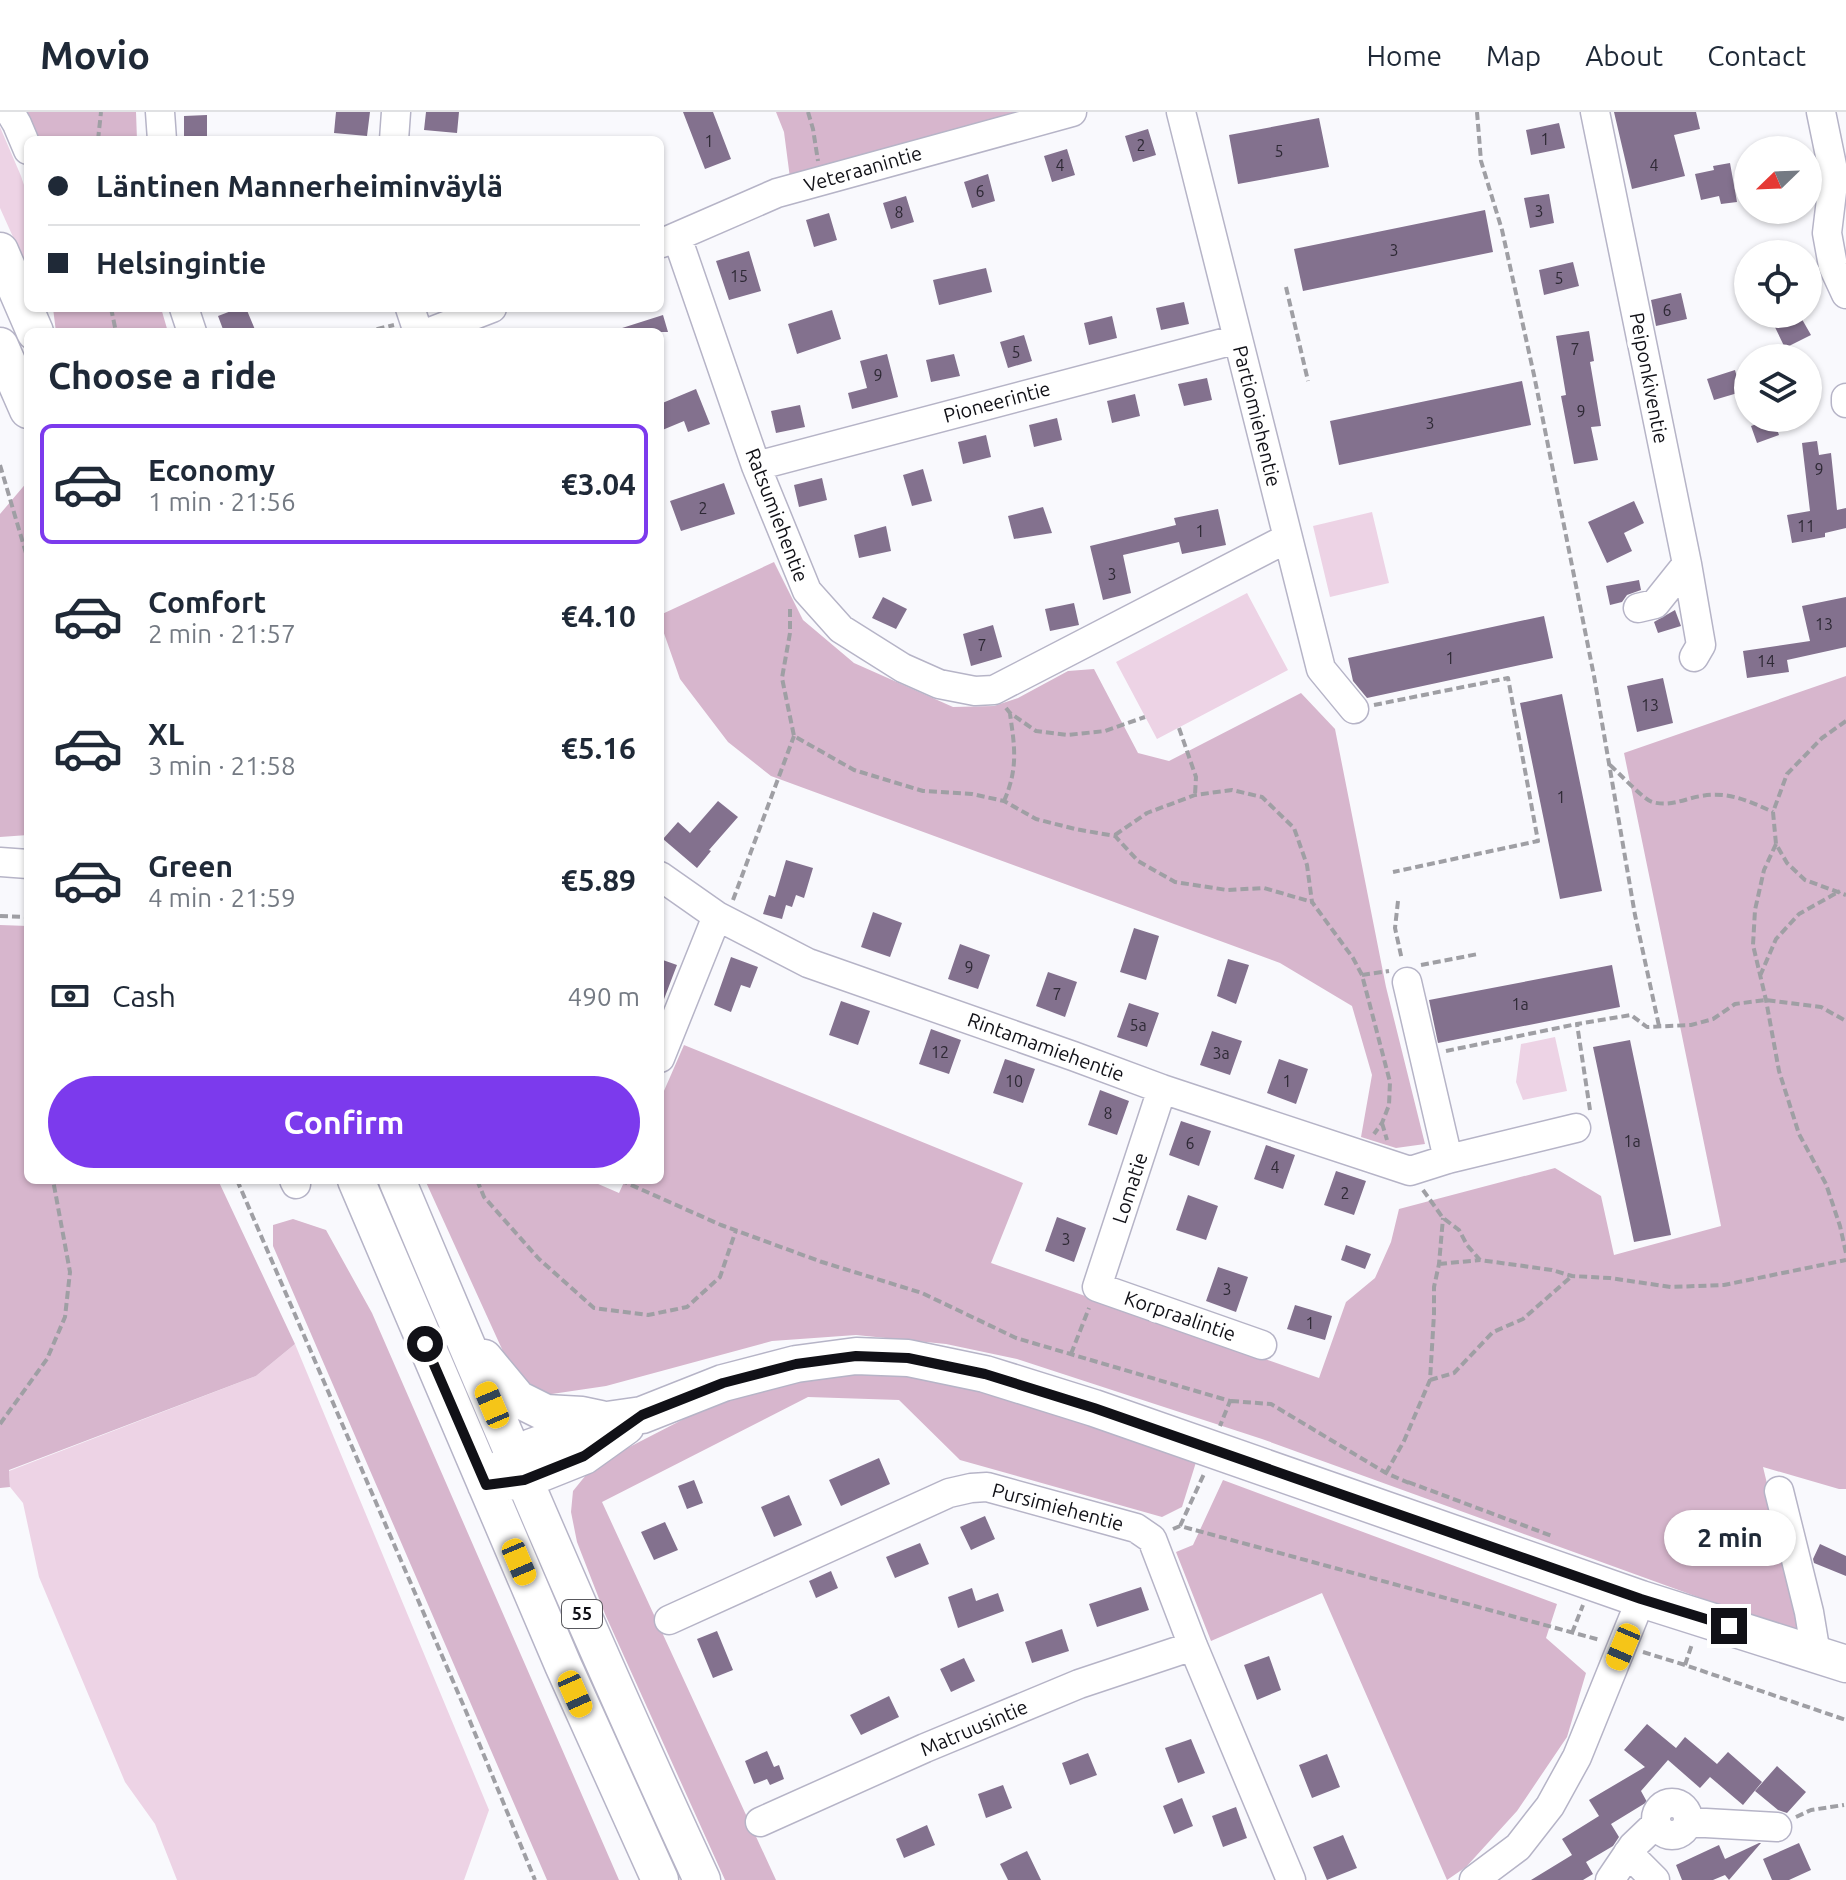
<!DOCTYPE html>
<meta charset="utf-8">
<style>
:root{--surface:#fff;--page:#f6f6f7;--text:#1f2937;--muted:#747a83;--line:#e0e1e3;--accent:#7c3aed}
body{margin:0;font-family:Ubuntu,sans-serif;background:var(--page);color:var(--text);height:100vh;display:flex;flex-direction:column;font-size:30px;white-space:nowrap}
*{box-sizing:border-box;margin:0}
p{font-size:26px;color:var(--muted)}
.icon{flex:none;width:44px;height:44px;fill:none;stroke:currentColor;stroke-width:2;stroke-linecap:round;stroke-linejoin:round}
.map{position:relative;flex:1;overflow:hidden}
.drawer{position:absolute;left:24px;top:216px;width:640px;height:856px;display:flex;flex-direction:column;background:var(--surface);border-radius:12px;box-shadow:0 2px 6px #0004}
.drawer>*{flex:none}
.hud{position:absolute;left:24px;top:24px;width:640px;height:176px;border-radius:12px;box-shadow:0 2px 6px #0004;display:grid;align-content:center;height:176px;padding:0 24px;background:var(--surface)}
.needle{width:52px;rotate:247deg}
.buttons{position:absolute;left:1734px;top:24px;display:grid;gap:16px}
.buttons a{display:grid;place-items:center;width:88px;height:88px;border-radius:50%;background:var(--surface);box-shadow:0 2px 6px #0004;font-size:40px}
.end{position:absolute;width:36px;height:36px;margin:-18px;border:10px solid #111117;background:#fff;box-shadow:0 0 0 4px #fff}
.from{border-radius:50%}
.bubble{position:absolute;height:56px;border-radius:28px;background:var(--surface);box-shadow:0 2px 6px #0004;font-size:26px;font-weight:700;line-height:56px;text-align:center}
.car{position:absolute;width:24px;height:48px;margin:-24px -12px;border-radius:10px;box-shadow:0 0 6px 2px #0007;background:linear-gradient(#f5c518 24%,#345 0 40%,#f5c518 0 76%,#345 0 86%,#f5c518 0)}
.hud b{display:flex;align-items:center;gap:28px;height:76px;font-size:30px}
.hud b+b{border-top:2px solid var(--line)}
.hud i{width:20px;height:20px;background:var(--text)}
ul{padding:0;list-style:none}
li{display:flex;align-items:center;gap:24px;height:120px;margin:0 16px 12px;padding:0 8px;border:4px solid transparent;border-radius:12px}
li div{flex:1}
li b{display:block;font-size:30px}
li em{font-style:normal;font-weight:700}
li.current{border-color:var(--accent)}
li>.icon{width:72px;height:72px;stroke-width:1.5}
h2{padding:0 24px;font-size:36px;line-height:96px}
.pay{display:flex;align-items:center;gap:20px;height:88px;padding:0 24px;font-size:30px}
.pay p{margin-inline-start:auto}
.cta{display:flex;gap:16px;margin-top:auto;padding:16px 24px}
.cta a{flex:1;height:92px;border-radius:48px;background:var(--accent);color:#fff;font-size:32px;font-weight:700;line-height:92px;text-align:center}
header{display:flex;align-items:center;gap:48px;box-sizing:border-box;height:112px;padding:0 40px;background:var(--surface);border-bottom:2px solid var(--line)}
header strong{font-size:38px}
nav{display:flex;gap:44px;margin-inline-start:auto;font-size:28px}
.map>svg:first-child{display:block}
</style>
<header>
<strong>Movio</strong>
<nav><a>Home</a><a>Map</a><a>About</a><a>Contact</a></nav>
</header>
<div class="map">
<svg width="1846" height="1768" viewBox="0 0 1846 1768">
<rect width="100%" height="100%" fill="#f9f9fd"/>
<path fill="#edd3e5" d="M0 15 21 64 28 85 27 156 0 96Z
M1372 400 1389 471 1330 485 1313 414Z
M1247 481 1288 558 1157 627 1116 550Z
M1555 925 1567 979 1523 988 1516 970 1521 932Z
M295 1232 489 1698 464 1768H177L155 1712 125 1670 39 1465 23 1391 10 1375 9 1359 256 1264Z"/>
<path fill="#d7b6cd" d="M23 0H136L137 28H34Z
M776 0H1037L790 66 784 20Z
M53 196H161L168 220H56Z
M28 369V723L0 725V402Z
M774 450 803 508 854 551 953 595 994 594 1018 586 1068 559 1094 557 1138 641 1169 649 1301 581 1335 617 1386 875 1425 1032 1396 1036 1361 1025 1372 963 1352 894 1280 851 771 664 728 630 680 567 660 510V503Z
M1846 564V1377H1839L1763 1355 1798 1499 1800 1522 1262 1327 1017 1247 946 1232 856 1223 772 1229 606 1274 545 1283 511 1257 425 1068H589L619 1081 625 1068H660V988L684 933 1023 1071 991 1151 1319 1266 1346 1190 1375 1166 1391 1130 1399 1097 1555 1056 1601 1084 1614 1143 1721 1114 1624 641Z
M0 813 28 814V1068H218L295 1232 256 1264 9 1358 10 1375 0 1376Z
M293 1107 326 1118 372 1201 619 1768H547L273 1134V1113Z
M884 1258 961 1272 1197 1347 1182 1395 1162 1405 960 1348 899 1288 808 1285 602 1390 776 1768H725L605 1502 577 1430 571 1400 573 1379 586 1363 610 1345 711 1293 799 1267Z
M1223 1368 1557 1492 1546 1526 1586 1561 1567 1625 1517 1699 1466 1755 1447 1768 1322 1481 1211 1529 1176 1440 1193 1433Z"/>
<path fill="#83718e" d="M336 0H370L367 24 334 21Z
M426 0H459L457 21 424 18Z
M683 0H713L731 47 705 57Z
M1614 0H1696L1700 17 1674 23 1685 64 1632 77Z
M207 3V28H184V4Z
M1319 6 1329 55 1238 72 1229 23Z
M1559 11 1565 36 1531 43 1526 18Z
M1148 17 1156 43 1133 50 1125 24Z
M1067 37 1075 63 1052 70 1044 44Z
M1730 51 1737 90 1721 92 1719 84 1701 88 1695 62 1714 58 1713 54Z
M988 62 995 89 972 96 964 70Z
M1549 82 1554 111 1530 116 1524 86Z
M906 84 914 110 891 117 883 91Z
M1485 98 1493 140 1303 179 1294 137Z
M829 101 837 128 814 135 806 108Z
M749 139 761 179 729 188 716 149Z
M1573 150 1579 174 1544 183 1539 158Z
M986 156 992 180 939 193 933 168Z
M1681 181 1687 207 1656 214 1651 188Z
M1184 190 1189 212 1161 218 1156 196Z
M239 196H246L256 220H224L218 204Z
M832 198 841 227 797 242 788 212Z
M1789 202H1799L1811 223 1785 236 1772 209Z
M663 203 668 220H620L619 217Z
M1112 204 1117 226 1089 233 1084 211Z
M1589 219 1594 249 1590 250 1601 314 1591 315 1598 348 1574 352 1561 284 1566 283 1556 224Z
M1024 223 1032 249 1008 256 1000 230Z
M887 242 898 285 852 297 848 281 867 276 860 249Z
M954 242 960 264 931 270 926 248Z
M1735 258 1741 280 1714 288 1707 267Z
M1207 266 1212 288 1184 294 1178 272Z
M1522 269 1531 313 1339 353 1330 309Z
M696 277 710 312 688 320 684 309 660 319V292Z
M1135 282 1140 304 1112 311 1107 289Z
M800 293 805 315 776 321 771 299Z
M1057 306 1062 328 1034 335 1029 313Z
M1773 306 1779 323 1757 331 1751 314Z
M986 323 991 345 963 352 958 330Z
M1817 329 1819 343 1831 341 1837 398 1846 396V416L1825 421V425L1792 431 1787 403 1810 399 1802 331Z
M923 357 932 389 912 394 903 363Z
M822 366 827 388 799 395 794 373Z
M724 371 735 402 681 419 670 389Z
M1634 389 1644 411 1624 421 1632 439 1607 451 1588 410Z
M1043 395 1052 421 1014 427 1008 404Z
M1218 397 1226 433 1182 442 1179 430 1123 443 1131 481 1103 488 1090 434 1176 413 1174 406Z
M886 414 891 439 859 446 854 423Z
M1639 468 1641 478 1627 483 1622 490 1610 493 1606 474Z
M883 485 907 497 896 517 872 506Z
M1846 485V535L1787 548 1789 560 1747 566 1743 539 1810 529 1802 494Z
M1074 491 1079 513 1050 519 1045 497Z
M1675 498 1681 514 1658 521 1654 510Z
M1544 504 1553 546 1367 586 1353 569 1348 546Z
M993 513 1002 545 971 554 963 522Z
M1663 566 1673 611 1637 620 1627 574Z
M1562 582 1602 779 1560 787 1520 591Z
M718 689 738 705 709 738 711 739 697 756 663 727 678 710 690 721Z
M786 748 813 756 804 786 796 783 792 795 786 793 782 807 763 802 769 783 775 785Z
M873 800 902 811 890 845 861 835Z
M1134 816 1159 824 1146 868 1120 860Z
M960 832 990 843 978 877 948 867Z
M731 845 758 855 750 876 741 873 731 900 714 893Z
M660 847 677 853 661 895H660Z
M1228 847 1249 853 1236 892 1217 884Z
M1612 853 1620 895 1438 931 1429 888Z
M1048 860 1077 870 1065 905 1036 894Z
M841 889 870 899 858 933 829 923Z
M1129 891 1159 901 1147 935 1117 925Z
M931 917 961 928 949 962 919 952Z
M1212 919 1242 929 1230 963 1200 953Z
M1630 928 1671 1123 1634 1130 1593 935Z
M1005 947 1035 957 1023 991 993 981Z
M1279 947 1308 957 1296 992 1267 981Z
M1100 978 1129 989 1117 1023 1088 1013Z
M1181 1009 1211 1019 1199 1054 1169 1043Z
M1266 1033 1295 1043 1283 1077 1254 1067Z
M1336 1059 1366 1069 1354 1103 1324 1093Z
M1188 1083 1218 1094 1206 1128 1176 1118Z
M1057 1105 1086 1116 1074 1150 1045 1139Z
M1346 1133 1371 1142 1365 1157 1341 1148Z
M1218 1155 1248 1165 1236 1200 1206 1189Z
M1295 1193 1332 1204 1325 1228 1287 1217Z
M879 1346 890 1372 841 1394 829 1368Z
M694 1368 703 1391 687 1397 678 1374Z
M789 1383 802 1413 774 1425 761 1395Z
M985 1404 995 1427 971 1438 960 1415Z
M665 1410 678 1438 654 1448 641 1420Z
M920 1431 929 1452 895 1466 886 1445Z
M1820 1432 1846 1444V1464L1814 1451 1813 1447Z
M831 1459 838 1476 816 1486 809 1469Z
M1141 1475 1149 1498 1097 1515 1089 1492Z
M972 1476 976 1489 998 1481 1004 1499 958 1516 948 1485Z
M1062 1517 1069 1539 1032 1551 1025 1530Z
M717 1519 733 1558 713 1566 697 1527Z
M1269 1544 1281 1578 1257 1588 1244 1553Z
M964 1546 975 1569 951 1580 940 1557Z
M889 1584 899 1605 861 1623 850 1603Z
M1647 1612 1676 1636 1685 1625 1717 1652 1728 1640 1762 1670 1743 1693 1710 1665 1700 1676 1668 1648 1641 1679 1647 1690 1611 1712 1619 1725 1613 1734 1586 1750 1593 1762 1583 1768H1531L1572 1743 1562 1727 1599 1704 1589 1688 1645 1655 1624 1638Z
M1191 1627 1205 1661 1178 1671 1165 1636Z
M767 1639 774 1655 779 1653 784 1667 770 1673 767 1667 754 1672 745 1649Z
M1088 1641 1097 1663 1070 1673 1062 1651Z
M1327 1642 1340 1675 1312 1686 1299 1653Z
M1777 1654 1806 1680 1787 1701 1778 1698 1755 1679Z
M1003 1673 1012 1696 986 1706 978 1682Z
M1182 1686 1193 1714 1174 1722 1163 1694Z
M1236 1695 1247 1726 1223 1735 1212 1704Z
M927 1713 935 1733 904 1746 896 1727Z
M1343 1723 1357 1756 1327 1768 1313 1735Z
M1759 1731H1761L1729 1768 1725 1763 1713 1768H1682L1676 1753 1719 1733 1725 1747Z
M1799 1731 1811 1758 1789 1768H1772L1763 1747Z
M1027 1739 1041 1768H1008L1000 1752Z"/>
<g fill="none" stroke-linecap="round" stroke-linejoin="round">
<g stroke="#b6b4c7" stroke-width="31">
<path id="minor" d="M10 0 17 12 28 38
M160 0 162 28
M1181 0 1321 557 1354 597
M1595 0 1687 452 1701 533 1694 545
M1821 0 1834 63 1827 121 1833 154 1846 182
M394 28 396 0
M677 125 756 354 807 479 841 517 903 556 939 572 975 579 994 578 1288 426
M662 131 777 81 1072 0
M184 196 192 220
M410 196 418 220
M430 220 492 196
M1846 286V291
M756 354 1238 227
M1638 496 1655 492 1687 452
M0 750 28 752
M660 764 717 804 808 851 1073 944 1162 977 1410 1059 1448 1047 1576 1016
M1407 870 1448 1047
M660 946 717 804
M1162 977 1097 1175 1262 1233
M294 1068 296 1072
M1779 1379 1809 1500 1816 1542
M669 1508 949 1381 971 1376 987 1375 1136 1416 1152 1427 1193 1534 1291 1768
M1656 1707a16 16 0 1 1 32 0a16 16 0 1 1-32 0Z
M760 1710 925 1636 1079 1572 1193 1534
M1688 1710 1777 1715
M1628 1741 1655 1768
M1474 1768 1518 1735 1550 1694 1577 1645 1641 1487
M1610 1768 1633 1734 1656 1712"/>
</g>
<g stroke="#b6b4c7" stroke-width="39">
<path id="major" d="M0 139 35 220
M0 234 28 298
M356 1068 563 1553 660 1768
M397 1068C496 1303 595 1537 702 1768
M484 1246 518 1287 546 1301 582 1303 601 1307
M499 1371 524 1368 584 1344 626 1314
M486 1373 514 1345 532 1335 607 1308 642 1303 723 1271 796 1252 856 1244 908 1246 985 1262 1094 1296 1641 1487 1846 1552"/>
</g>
<path stroke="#9f9fa4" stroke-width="4" stroke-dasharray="8 4" stroke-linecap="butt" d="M808 0 813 17 818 49
M1477 0 1481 49 1502 118 1534 263 1594 564 1635 803 1659 914
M98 28 101 0
M1286 175 1308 269
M111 196 116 220
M365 220 394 213
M0 353 28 448
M790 497V521L782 566 794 624 854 658 923 679 972 682 1004 689 1036 707 1075 717 1115 724 1138 749 1175 770 1227 778 1264 776 1312 790
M1374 593 1508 566 1538 729 1393 760
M1006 596 1010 601 1036 619 1067 623 1105 619 1145 605
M1846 609 1822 626 1787 662 1773 700 1776 732 1787 751 1805 768 1846 783
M1179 616 1196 665 1195 683
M1610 653C1619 661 1643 687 1652 690 1670 695 1684 687 1701 684 1728 679 1749 689 1773 700
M1004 689C1018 657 1015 636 1010 602
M1115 723 1147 701 1195 683 1232 678 1262 685 1294 716 1307 753 1312 790 1353 846 1362 863 1390 970 1389 993 1382 1011 1374 1022
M1776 732 1764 758 1755 798 1753 833 1766 888 1779 959 1799 1022 1826 1072 1840 1114 1846 1141
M733 788 794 624
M1398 789 1395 816 1402 848
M0 804 28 805
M1421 853 1478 842
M1362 863 1389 859
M1760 864 1776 827 1799 802 1840 779
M1446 939 1577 912
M1590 998 1577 912 1631 903 1647 915 1691 913 1713 907 1735 892 1766 888 1821 895 1846 909
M1382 1011 1387 1028
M237 1068 465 1597 535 1768
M477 1068 484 1085 539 1147 594 1196 648 1203 687 1195 720 1165 736 1118
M620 1068 721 1113 822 1150 922 1181 1016 1226 1230 1289 1220 1314
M1423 1078 1443 1106 1459 1118 1467 1133 1480 1148 1552 1158 1572 1164 1610 1166 1671 1175 1724 1173 1846 1148
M1439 1152 1480 1148
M1071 1242 1089 1196
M1430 1268 1454 1261 1493 1220 1523 1207 1572 1164
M1231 1289 1271 1292 1386 1361 1409 1371
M0 1312 47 1247 65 1205 70 1160 53 1068
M1386 1361 1404 1329 1430 1268 1434 1202V1175L1439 1152 1443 1106
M1408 1370 1552 1424
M1180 1414 1204 1362
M1173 1417 1180 1414 1600 1528
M1572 1521 1583 1493
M1643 1540 1685 1553 1846 1608
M1685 1553 1692 1532
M1796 1705 1811 1698 1844 1693"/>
<use href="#minor" stroke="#fff" stroke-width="28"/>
<use href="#major" stroke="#fff" stroke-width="36"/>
</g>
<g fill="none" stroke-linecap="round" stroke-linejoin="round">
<path stroke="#111117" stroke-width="10" d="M425 1232 486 1373 524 1368 584 1344 642 1303 723 1271 796 1252 856 1244 908 1246 985 1262 1094 1296 1641 1487 1729 1514"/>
</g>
<g text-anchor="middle" stroke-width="8" stroke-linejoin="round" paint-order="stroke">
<g font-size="16" fill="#2e2935">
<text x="1545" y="33">1</text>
<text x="709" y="35">1</text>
<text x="1141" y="39">2</text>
<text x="1279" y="45">5</text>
<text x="1060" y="59">4</text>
<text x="1654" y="59">4</text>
<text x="980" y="85">6</text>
<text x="1539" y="105">3</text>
<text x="899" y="106">8</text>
<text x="1394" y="144">3</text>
<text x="739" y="170">15</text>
<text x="1559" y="172">5</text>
<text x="1667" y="204">6</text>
<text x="1575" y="243">7</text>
<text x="1016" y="246">5</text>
<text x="878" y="269">9</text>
<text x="1581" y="305">9</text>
<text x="1430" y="317">3</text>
<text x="1819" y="363">9</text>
<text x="703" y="402">2</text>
<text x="1806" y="420">11</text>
<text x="1200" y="425">1</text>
<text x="1112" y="468">3</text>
<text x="1824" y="518">13</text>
<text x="982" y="539">7</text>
<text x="1450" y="552">1</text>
<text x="1766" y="555">14</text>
<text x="1650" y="599">13</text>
<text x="1561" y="691">1</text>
<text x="969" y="861">9</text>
<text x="1057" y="888">7</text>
<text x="1520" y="898">1a</text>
<text x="1138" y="919">5a</text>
<text x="940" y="946">12</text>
<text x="1221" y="947">3a</text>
<text x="1014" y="975">10</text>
<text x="1287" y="975">1</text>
<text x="1108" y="1007">8</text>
<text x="1632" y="1035">1a</text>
<text x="1190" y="1037">6</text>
<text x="1275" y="1061">4</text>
<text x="1345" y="1087">2</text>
<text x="1066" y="1133">3</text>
<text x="1227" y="1183">3</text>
<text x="1310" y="1217">1</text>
</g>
<rect fill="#fff" stroke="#58585d" stroke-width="2" x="562" y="1488" width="40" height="28" rx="6"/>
<g font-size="18" font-weight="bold" fill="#111117">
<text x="582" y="1508">55</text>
</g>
<g font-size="20" fill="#111117" stroke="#fff">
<text transform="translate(863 57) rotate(-16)" y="7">Veteraanintie</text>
<text transform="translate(1649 266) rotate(79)" y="7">Peiponkiventie</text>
<text transform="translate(997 290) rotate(-15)" y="7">Pioneerintie</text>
<text transform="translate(1257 304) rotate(76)" y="7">Partiomiehentie</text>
<text transform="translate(777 403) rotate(69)" y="7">Ratsumiehentie</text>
<text transform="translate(1046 935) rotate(20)" y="7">Rintamamiehentie</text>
<text transform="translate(1130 1076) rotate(-72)" y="7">Lomatie</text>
<text transform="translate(1180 1204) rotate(19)" y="7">Korpraalintie</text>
<text transform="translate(1058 1395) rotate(15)" y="7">Pursimiehentie</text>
<text transform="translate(974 1616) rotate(-23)" y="7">Matruusintie</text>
</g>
</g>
</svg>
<div class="buttons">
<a><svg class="needle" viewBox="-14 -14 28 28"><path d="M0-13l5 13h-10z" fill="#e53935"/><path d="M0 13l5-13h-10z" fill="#747a83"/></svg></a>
<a><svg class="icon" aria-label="locate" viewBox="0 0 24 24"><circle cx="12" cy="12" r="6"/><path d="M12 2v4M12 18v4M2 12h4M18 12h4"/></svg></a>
<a><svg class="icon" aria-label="layers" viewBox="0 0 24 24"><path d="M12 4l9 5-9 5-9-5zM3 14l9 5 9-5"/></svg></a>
</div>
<i class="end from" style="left:425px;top:1232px"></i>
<i class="end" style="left:1729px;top:1514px"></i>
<div class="bubble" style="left:1664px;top:1398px;width:132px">2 min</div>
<i class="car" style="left:492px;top:1293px;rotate:337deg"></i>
<i class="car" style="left:519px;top:1450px;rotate:157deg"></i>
<i class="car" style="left:1623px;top:1535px;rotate:203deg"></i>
<i class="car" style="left:575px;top:1582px;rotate:156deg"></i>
<div class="hud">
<b><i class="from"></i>Läntinen Mannerheiminväylä</b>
<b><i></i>Helsingintie</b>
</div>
<section class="drawer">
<h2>Choose a ride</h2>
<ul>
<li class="current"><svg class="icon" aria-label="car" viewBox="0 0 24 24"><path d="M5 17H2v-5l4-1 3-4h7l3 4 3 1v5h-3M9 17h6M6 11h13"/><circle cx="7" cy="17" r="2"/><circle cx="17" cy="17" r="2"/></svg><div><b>Economy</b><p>1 min · 21:56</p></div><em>€3.04</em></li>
<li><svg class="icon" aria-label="car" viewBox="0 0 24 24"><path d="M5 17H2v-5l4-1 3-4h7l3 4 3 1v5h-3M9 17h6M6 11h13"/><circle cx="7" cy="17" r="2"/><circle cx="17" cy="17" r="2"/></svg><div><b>Comfort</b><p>2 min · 21:57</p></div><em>€4.10</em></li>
<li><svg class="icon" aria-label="car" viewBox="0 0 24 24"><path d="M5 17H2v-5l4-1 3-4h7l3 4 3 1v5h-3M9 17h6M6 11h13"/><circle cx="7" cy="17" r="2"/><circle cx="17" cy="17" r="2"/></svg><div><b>XL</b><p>3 min · 21:58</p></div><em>€5.16</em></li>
<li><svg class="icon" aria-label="car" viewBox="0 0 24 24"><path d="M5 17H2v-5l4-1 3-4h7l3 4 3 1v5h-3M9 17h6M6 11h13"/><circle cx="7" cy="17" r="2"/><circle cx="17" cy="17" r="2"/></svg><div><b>Green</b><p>4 min · 21:59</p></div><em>€5.89</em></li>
</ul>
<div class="pay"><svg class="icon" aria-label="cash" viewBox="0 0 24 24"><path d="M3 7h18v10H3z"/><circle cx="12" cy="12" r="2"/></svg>Cash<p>490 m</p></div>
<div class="cta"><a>Confirm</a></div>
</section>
</div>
